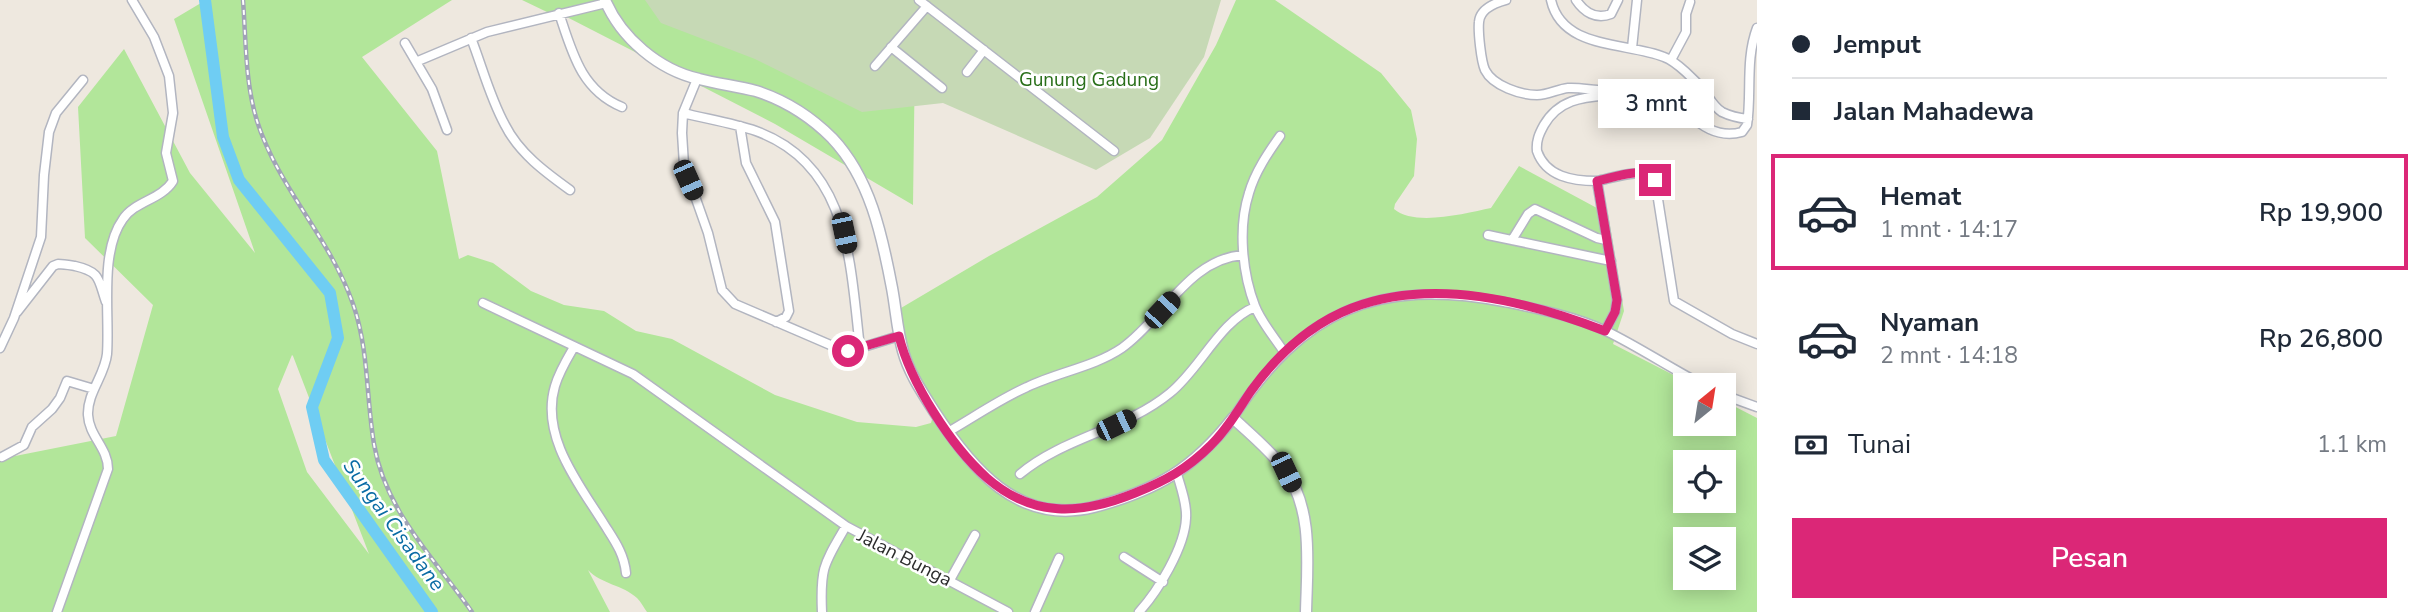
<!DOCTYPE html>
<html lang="id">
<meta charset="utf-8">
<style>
:root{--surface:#fff;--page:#f2f2f3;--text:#1f2937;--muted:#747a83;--line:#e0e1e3;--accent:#db2777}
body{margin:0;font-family:"Nunito Sans",sans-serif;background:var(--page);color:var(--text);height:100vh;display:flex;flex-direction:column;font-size:26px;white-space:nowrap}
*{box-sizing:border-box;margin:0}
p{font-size:23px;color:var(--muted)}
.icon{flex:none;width:38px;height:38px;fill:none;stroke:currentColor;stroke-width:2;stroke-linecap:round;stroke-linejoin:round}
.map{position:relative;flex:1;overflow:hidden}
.side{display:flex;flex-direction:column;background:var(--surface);width:665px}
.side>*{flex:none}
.hud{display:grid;align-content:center;height:154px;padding:0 35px;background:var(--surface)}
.needle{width:46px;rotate:30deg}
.tools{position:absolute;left:1673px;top:373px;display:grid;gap:14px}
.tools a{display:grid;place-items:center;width:63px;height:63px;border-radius:0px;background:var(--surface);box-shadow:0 4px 18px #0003;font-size:35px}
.end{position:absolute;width:32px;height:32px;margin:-16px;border:9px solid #db2777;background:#fff;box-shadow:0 0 0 4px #fff}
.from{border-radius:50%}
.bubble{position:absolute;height:49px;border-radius:0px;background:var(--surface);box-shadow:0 4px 18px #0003;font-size:23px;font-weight:600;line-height:49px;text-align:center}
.car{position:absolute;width:21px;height:42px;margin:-21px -10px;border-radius:9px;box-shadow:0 0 5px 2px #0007;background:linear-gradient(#222 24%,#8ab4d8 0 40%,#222 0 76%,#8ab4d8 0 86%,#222 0)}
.hud b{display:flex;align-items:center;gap:24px;height:66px;font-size:26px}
.hud b+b{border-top:2px solid var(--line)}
.hud i{width:18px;height:18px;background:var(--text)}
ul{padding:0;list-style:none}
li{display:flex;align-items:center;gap:21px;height:116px;margin:0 14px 10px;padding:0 21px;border:4px solid transparent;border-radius:0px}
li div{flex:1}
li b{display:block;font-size:26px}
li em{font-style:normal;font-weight:600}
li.active{border-color:var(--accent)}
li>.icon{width:63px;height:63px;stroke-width:1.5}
.pay{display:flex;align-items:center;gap:18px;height:77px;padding:0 35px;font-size:26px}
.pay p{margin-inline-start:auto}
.action{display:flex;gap:14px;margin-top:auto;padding:14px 35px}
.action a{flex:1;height:80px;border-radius:0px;background:var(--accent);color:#fff;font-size:28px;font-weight:600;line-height:80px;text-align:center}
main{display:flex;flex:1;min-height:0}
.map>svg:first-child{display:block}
</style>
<main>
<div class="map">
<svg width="1757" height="612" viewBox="0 0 1757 612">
<rect width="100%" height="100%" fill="#eee8df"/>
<path fill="#b2e69a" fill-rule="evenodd" d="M206 0H452L362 57 437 151 459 259 468 255 493 263 531 291 564 305 604 311 636 331 672 339 775 395 857 422 916 427 931 423 933 416 922 398 894 316 901 308 989 256 1097 197 1162 140 1216 45 1236 0H1275L1381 73 1411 110 1417 139 1414 176 1395 204 1394 209C1415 227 1466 213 1491 208L1519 166 1608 214 1624 311 1613 344 1693 385H1685V424H1724V401L1757 418V612H647C644 608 641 602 637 598 623 585 601 584 588 570L610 612H0V459L116 436 153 305 85 238 78 107 124 49 190 173 255 253 174 19ZM292 355 293 356 369 554 307 472 278 389ZM1685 462H1724V500H1685ZM1685 539H1724V578H1685Z
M522 0H863L915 52 913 205 775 124 559 13 547 12Z"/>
<path fill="#c6d9b5" d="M645 0H1221L1204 57 1150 138 1096 170 943 103 862 112 755 59 661 23Z"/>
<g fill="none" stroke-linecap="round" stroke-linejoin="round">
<path stroke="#6fcdf3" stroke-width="12" d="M205 0 223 137 239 180 330 293 338 338 312 407 324 460 432 612"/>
<g stroke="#b2b5c0" stroke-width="11">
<path id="minor" d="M919 0 1114 151
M1506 0C1495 3 1480 9 1479 22 1478 32 1481 61 1485 70 1493 86 1521 95 1537 95 1548 95 1558 89 1568 88 1583 87 1597 92 1611 90 1624 89 1636 84 1649 88 1683 99 1701 143 1742 132L1747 125C1752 93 1745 60 1757 28
M1551 0C1562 50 1627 42 1664 57 1676 61 1696 81 1705 92 1710 99 1714 107 1722 112 1730 116 1739 118 1748 119
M1576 0C1584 12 1596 20 1611 14L1618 0
M559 13C572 52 581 90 622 107
M471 38C482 66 490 98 505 125 519 153 545 172 570 190
M405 43 432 89 447 130
M891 47 942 88
M1632 48 1637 0
M1671 60 1686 32V14L1690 2
M418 61 487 32 606 3
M875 66 927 6
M967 72 984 50
M697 79 683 113 682 133 684 165 708 233 722 290 735 304 842 350 860 348 899 336
M683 113C707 119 733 123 756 131 850 165 850 264 860 348
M740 126 746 163 775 222 789 311 786 317 776 322
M1280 136C1268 153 1255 172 1249 193 1238 227 1242 272 1255 306 1261 322 1275 338 1284 352
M1597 181C1573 181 1546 177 1537 151 1536 141 1539 134 1544 125 1566 87 1607 101 1642 89
M1488 235 1611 261
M1512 240 1528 214 1535 209 1597 238 1606 240
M483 303 633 374 846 526
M17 312 53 266 58 264C64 264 69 265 75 266 101 272 98 279 106 302
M1605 331 1615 312 1617 300 1597 181C1613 178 1644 166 1655 180L1674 301 1732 334 1757 344
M574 347C567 359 559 372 555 386 540 436 579 484 604 524 614 540 624 553 626 573
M0 348 14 318 41 237 44 175 49 132 56 113 83 80
M1724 395 1757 407
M1233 418C1303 310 1377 278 1504 302 1538 309 1574 316 1606 331 1639 347 1670 368 1703 385
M948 432C974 417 1000 399 1027 387 1058 372 1094 367 1122 348 1163 319 1189 259 1243 255
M2 457 24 445 32 427 52 409 60 398 67 381 94 389
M1020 474C1064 437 1125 430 1170 393 1200 369 1220 321 1255 307
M1124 557 1163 582
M950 580 975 535
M57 612 108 469C108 448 89 436 88 415 87 393 105 375 107 354 110 315 99 252 123 219 135 201 161 200 173 181L166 153 173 113 169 76 154 37 132 0
M822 612C820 567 824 564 846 526L1008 612
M1035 612 1059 558
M1139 612C1158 591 1185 547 1186 518 1187 504 1181 488 1177 474"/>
</g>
<g stroke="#b2b5c0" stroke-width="13">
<path id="tertiary" d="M605 0C621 38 659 70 699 79 718 84 737 86 756 91 784 100 811 117 832 138 870 178 882 235 892 288 896 309 897 330 903 351 909 373 922 392 934 411 971 468 1018 526 1094 507 1157 490 1193 469 1233 418 1250 434 1270 450 1284 469 1314 509 1307 565 1306 612"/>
</g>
<use href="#minor" stroke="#fff" stroke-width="8"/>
<use href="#tertiary" stroke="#fff" stroke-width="10"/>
<g stroke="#a1a3b7" stroke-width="4.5">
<path id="rail" d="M243 0C246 40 245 82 257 121 278 187 330 238 353 304 369 350 366 397 374 444 385 511 435 559 472 612"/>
</g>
<use href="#rail" stroke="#fff" stroke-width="2" stroke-dasharray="5" stroke-linecap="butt"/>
</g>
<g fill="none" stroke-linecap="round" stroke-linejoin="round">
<path stroke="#db2777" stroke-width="9" d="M848 351 899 336C910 382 951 446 987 478 1033 518 1081 515 1135 493 1165 481 1187 469 1210 446 1227 430 1238 410 1251 391 1277 355 1311 324 1352 308 1433 277 1527 301 1605 331L1615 312 1617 300 1597 181C1613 178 1644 165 1655 180"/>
</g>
<g text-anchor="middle" stroke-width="5" stroke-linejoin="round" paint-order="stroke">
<g font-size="19" fill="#286e18" stroke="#fff">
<text x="1089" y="86">Gunung Gadung</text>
</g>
<g font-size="19" fill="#2c2c2c" stroke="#fff">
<text transform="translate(905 557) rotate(27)" y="7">Jalan Bunga</text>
</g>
<g font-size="21" font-style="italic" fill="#096ba4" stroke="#fff">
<text transform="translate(394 525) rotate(54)" y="7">Sungai Cisadane</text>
</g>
</g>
</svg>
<div class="tools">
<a><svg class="needle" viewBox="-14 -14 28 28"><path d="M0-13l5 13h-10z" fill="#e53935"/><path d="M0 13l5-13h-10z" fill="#747a83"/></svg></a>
<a><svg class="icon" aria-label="locate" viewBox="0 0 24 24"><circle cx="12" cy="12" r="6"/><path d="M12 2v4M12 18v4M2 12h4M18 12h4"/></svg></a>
<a><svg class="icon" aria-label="layers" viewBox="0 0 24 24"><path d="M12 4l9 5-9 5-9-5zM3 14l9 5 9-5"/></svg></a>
</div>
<i class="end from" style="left:848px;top:351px"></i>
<i class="end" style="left:1655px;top:180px"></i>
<div class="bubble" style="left:1598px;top:79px;width:116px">3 mnt</div>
<i class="car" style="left:688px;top:180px;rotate:156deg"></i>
<i class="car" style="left:844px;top:233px;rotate:168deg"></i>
<i class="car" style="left:1162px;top:310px;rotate:43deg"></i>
<i class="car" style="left:1116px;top:425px;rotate:64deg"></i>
<i class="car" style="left:1286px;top:472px;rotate:155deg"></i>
</div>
<section class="side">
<div class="hud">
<b><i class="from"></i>Jemput</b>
<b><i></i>Jalan Mahadewa</b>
</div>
<ul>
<li class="active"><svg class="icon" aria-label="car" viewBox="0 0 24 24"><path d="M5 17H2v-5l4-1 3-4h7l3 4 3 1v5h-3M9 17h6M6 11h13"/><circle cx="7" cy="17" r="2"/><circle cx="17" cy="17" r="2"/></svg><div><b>Hemat</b><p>1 mnt · 14:17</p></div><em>Rp 19,900</em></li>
<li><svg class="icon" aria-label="car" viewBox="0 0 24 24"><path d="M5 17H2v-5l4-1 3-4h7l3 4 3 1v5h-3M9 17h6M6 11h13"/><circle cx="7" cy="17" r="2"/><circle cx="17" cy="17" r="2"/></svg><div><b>Nyaman</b><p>2 mnt · 14:18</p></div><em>Rp 26,800</em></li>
</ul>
<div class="pay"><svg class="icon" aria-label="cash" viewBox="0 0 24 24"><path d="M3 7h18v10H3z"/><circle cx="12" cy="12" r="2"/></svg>Tunai<p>1.1 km</p></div>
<div class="action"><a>Pesan</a></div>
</section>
</main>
